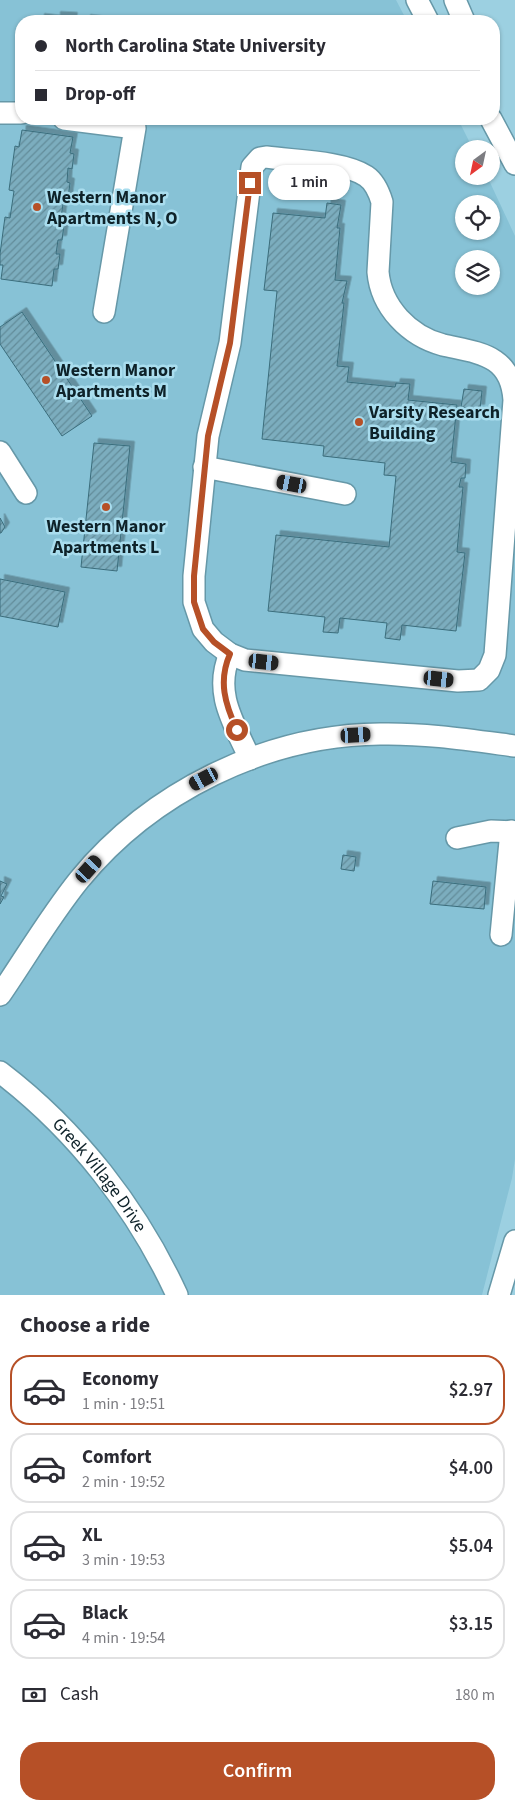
<!DOCTYPE html>
<meta charset="utf-8">
<style>
:root{--surface:#fff;--page:#f2f2f3;--text:#2b2b33;--muted:#7c7c81;--line:#e1e1e2;--accent:#b65027}
body{margin:0;font-family:"Source Sans 3",sans-serif;background:var(--page);color:var(--text);height:100vh;display:flex;flex-direction:column;font-size:19px;white-space:nowrap}
*{box-sizing:border-box;margin:0}
p{font-size:16px;color:var(--muted)}
.icon{flex:none;width:28px;height:28px;fill:none;stroke:currentColor;stroke-width:2;stroke-linecap:round;stroke-linejoin:round}
.map{position:relative;height:1295px;overflow:hidden}
.side{display:flex;flex-direction:column;background:var(--surface);flex:1}
.side>*{flex:none}
.top-card{position:absolute;left:15px;top:15px;width:485px;height:110px;border-radius:20px;box-shadow:0 1px 4px #0004;display:grid;align-content:center;height:110px;padding:0 20px;background:var(--surface)}
.needle{width:32px;rotate:213deg}
.fabs{position:absolute;left:455px;top:140px;display:grid;gap:10px}
.fabs a{display:grid;place-items:center;width:45px;height:45px;border-radius:50%;background:var(--surface);box-shadow:0 1px 4px #0004;font-size:25px}
.end{position:absolute;width:22px;height:22px;margin:-11px;border:6px solid #b65027;background:#fff;box-shadow:0 0 0 2px #fff}
.from{border-radius:50%}
.bubble{position:absolute;height:35px;border-radius:18px;background:var(--surface);box-shadow:0 1px 4px #0004;font-size:16px;font-weight:600;line-height:35px;text-align:center}
.car{position:absolute;width:15px;height:30px;margin:-15px -8px;border-radius:6px;box-shadow:0 0 4px 1px #0007;background:linear-gradient(#222 24%,#8ab4d8 0 40%,#222 0 76%,#8ab4d8 0 86%,#222 0)}
.top-card b{display:flex;align-items:center;gap:18px;height:48px;font-size:19px}
.top-card b+b{border-top:1px solid var(--line)}
.top-card i{width:12px;height:12px;background:var(--text)}
ul{padding:0;list-style:none}
li{display:flex;align-items:center;gap:15px;height:70px;margin:0 10px 8px;padding:0 10px;border:2px solid var(--line);border-radius:20px}
li div{flex:1}
li b{display:block;font-size:19px}
li em{font-style:normal;font-weight:600}
li.selected{border-color:var(--accent)}
li>.icon{width:45px;height:45px;stroke-width:1.5}
h2{padding:0 20px;font-size:22px;line-height:60px}
.pay{display:flex;align-items:center;gap:12px;height:55px;padding:0 20px;font-size:19px}
.pay p{margin-inline-start:auto}
.cta{display:flex;gap:10px;margin-top:auto;padding:10px 20px}
.cta a{flex:1;height:58px;border-radius:20px;background:var(--accent);color:#fff;font-size:20px;font-weight:600;line-height:58px;text-align:center}
.map>svg:first-child{display:block}
</style>
<div class="map">
<svg width="515" height="1295" viewBox="0 0 515 1295">
<defs>
<pattern id="building-hatch" width="6" height="6" patternUnits="userSpaceOnUse" patternTransform="scale(1.25)"><rect width="6" height="6" fill="#7badbe"/><path d="M-1 1l2-2M0 6l6-6M5 7l2-2" fill="none" stroke="#638c9a"/></pattern>
<filter id="shadow"><feDropShadow dx="4.5" dy="-4.5" stdDeviation="0" flood-color="#0004"/></filter>
</defs>
<rect width="100%" height="100%" fill="#9cd0e1"/>
<path fill="#87c2d6" fill-rule="evenodd" d="M0 0H396L407 21H21V119H458L473 149H464V176H487L515 236V1159L512 1178 482 1295H0ZM464 204H491V231H464ZM464 259H491V286H464Z"/>
<path fill="url(#building-hatch)" stroke="#3b6d7c" filter="url(#shadow)" d="M56 16 73 17 72 21H40V18L56 20Z
M86 19 102 21H86Z
M22 130 73 137 70 153 74 154 72 169 68 168 67 182 70 183 68 198 64 197 60 225H64L62 240H58L56 254H60L58 269H54L52 286 1 279 3 265H0V254L5 217 10 218 14 191 9 190 15 146 19 147Z
M327 203 341 205 337 228H340L335 280 347 281 342 303H344L337 366 349 367 347 382 395 387 396 383 410 384 408 400 457 405 451 462 466 464 465 478H461L459 487H463L457 552 465 553 456 631 402 625 400 640 385 638 387 623 340 618 338 633 323 632 325 617 268 611 276 535 389 547 396 476 384 475 385 463 323 456 324 446 262 439 277 291 264 290 273 213 325 218Z
M22 312 92 416 62 436 0 344V327Z
M464 389 482 391 480 409 461 407Z
M94 443 130 446 117 571 81 567Z
M0 518 5 527 1 533H0Z
M0 579 65 592 58 627 0 616Z
M343 855 356 857 354 871 341 869Z
M0 881 7 884 1 896 4 897 0 904Z
M433 881 486 887 484 909 430 904Z"/>
<g fill="none" stroke-linecap="round" stroke-linejoin="round">
<g stroke="#6698a8" stroke-width="24">
<g id="minor">
<path d="M417 0 428 21"/>
<path d="M455 0 464 21"/>
<path d="M0 113H21"/>
<path d="M64 119 135 128 104 312"/>
<path d="M491 119 515 164"/>
<path d="M266 157C294 161 343 161 366 176 375 182 379 192 382 202L378 272C381 307 409 336 443 345 478 353 511 354 514 400L495 655 489 670 479 680 458 681 245 660 230 654 214 642 203 629 194 602V576L208 436 230 343 252 167 260 158Z"/>
<path d="M0 452 26 493"/>
<path d="M204 467 345 494"/>
<path d="M230 654C213 693 234 723 250 759"/>
<path d="M457 838 491 831 515 832"/>
<path d="M501 935 511 831"/>
<path d="M0 995C26 957 50 916 79 880 151 792 266 735 380 734 425 733 470 740 515 746"/>
<path id="s1" d="M0 1072C76 1130 137 1208 177 1295"/>
<path d="M499 1295 515 1241"/>
</g>
</g>
<use href="#minor" stroke="#fff" stroke-width="21"/>
</g>
<g fill="none" stroke-linecap="round" stroke-linejoin="round">
<path stroke="#b65027" stroke-width="6" d="M237 730C225 704 218 681 230 654L214 642 203 629 194 602V576L208 436 230 343 250 183"/>
</g>
<g fill="#b65027" stroke="#a9ddee" stroke-width="2">
<circle cx="37" cy="207" r="5"/>
<circle cx="46" cy="380" r="5"/>
<circle cx="359" cy="422" r="5"/>
<circle cx="106" cy="507" r="5"/>
</g>
<g text-anchor="middle" stroke-width="5" stroke-linejoin="round" paint-order="stroke">
<g font-size="18" font-weight="bold" fill="#0e2229" stroke="#a9ddee" text-anchor="start">
<text x="47" y="203">Western Manor<tspan x="47" dy="21">Apartments N, O</tspan></text>
<text x="56" y="376">Western Manor<tspan x="56" dy="21">Apartments M</tspan></text>
<text x="369" y="418">Varsity Research<tspan x="369" dy="21">Building</tspan></text>
<text x="106" y="532" text-anchor="middle">Western Manor<tspan x="106" dy="21">Apartments L</tspan></text>
</g>
<g font-size="18" fill="#0e2229" stroke="#a9ddee">
<text dy="6" stroke="none"><textPath href="#s1" startOffset="144">Greek Village Drive</textPath></text>
</g>
</g>
</svg>
<div class="fabs">
<a><svg class="needle" viewBox="-14 -14 28 28"><path d="M0-13l5 13h-10z" fill="#e53935"/><path d="M0 13l5-13h-10z" fill="#7c7c81"/></svg></a>
<a><svg class="icon" aria-label="locate" viewBox="0 0 24 24"><circle cx="12" cy="12" r="6"/><path d="M12 2v4M12 18v4M2 12h4M18 12h4"/></svg></a>
<a><svg class="icon" aria-label="layers" viewBox="0 0 24 24"><path d="M12 4l9 5-9 5-9-5zM3 14l9 5 9-5"/></svg></a>
</div>
<i class="end from" style="left:237px;top:730px"></i>
<i class="end" style="left:250px;top:183px"></i>
<div class="bubble" style="left:268px;top:165px;width:82px">1 min</div>
<i class="car" style="left:292px;top:484px;rotate:281deg"></i>
<i class="car" style="left:264px;top:662px;rotate:96deg"></i>
<i class="car" style="left:439px;top:679px;rotate:96deg"></i>
<i class="car" style="left:356px;top:735px;rotate:87deg"></i>
<i class="car" style="left:204px;top:779px;rotate:242deg"></i>
<i class="car" style="left:89px;top:869px;rotate:42deg"></i>
<div class="top-card">
<b><i class="from"></i>North Carolina State University</b>
<b><i></i>Drop-off</b>
</div>
</div>
<section class="side">
<h2>Choose a ride</h2>
<ul>
<li class="selected"><svg class="icon" aria-label="car" viewBox="0 0 24 24"><path d="M5 17H2v-5l4-1 3-4h7l3 4 3 1v5h-3M9 17h6M6 11h13"/><circle cx="7" cy="17" r="2"/><circle cx="17" cy="17" r="2"/></svg><div><b>Economy</b><p>1 min · 19:51</p></div><em>$2.97</em></li>
<li><svg class="icon" aria-label="car" viewBox="0 0 24 24"><path d="M5 17H2v-5l4-1 3-4h7l3 4 3 1v5h-3M9 17h6M6 11h13"/><circle cx="7" cy="17" r="2"/><circle cx="17" cy="17" r="2"/></svg><div><b>Comfort</b><p>2 min · 19:52</p></div><em>$4.00</em></li>
<li><svg class="icon" aria-label="car" viewBox="0 0 24 24"><path d="M5 17H2v-5l4-1 3-4h7l3 4 3 1v5h-3M9 17h6M6 11h13"/><circle cx="7" cy="17" r="2"/><circle cx="17" cy="17" r="2"/></svg><div><b>XL</b><p>3 min · 19:53</p></div><em>$5.04</em></li>
<li><svg class="icon" aria-label="car" viewBox="0 0 24 24"><path d="M5 17H2v-5l4-1 3-4h7l3 4 3 1v5h-3M9 17h6M6 11h13"/><circle cx="7" cy="17" r="2"/><circle cx="17" cy="17" r="2"/></svg><div><b>Black</b><p>4 min · 19:54</p></div><em>$3.15</em></li>
</ul>
<div class="pay"><svg class="icon" aria-label="cash" viewBox="0 0 24 24"><path d="M3 7h18v10H3z"/><circle cx="12" cy="12" r="2"/></svg>Cash<p>180 m</p></div>
<div class="cta"><a>Confirm</a></div>
</section>
